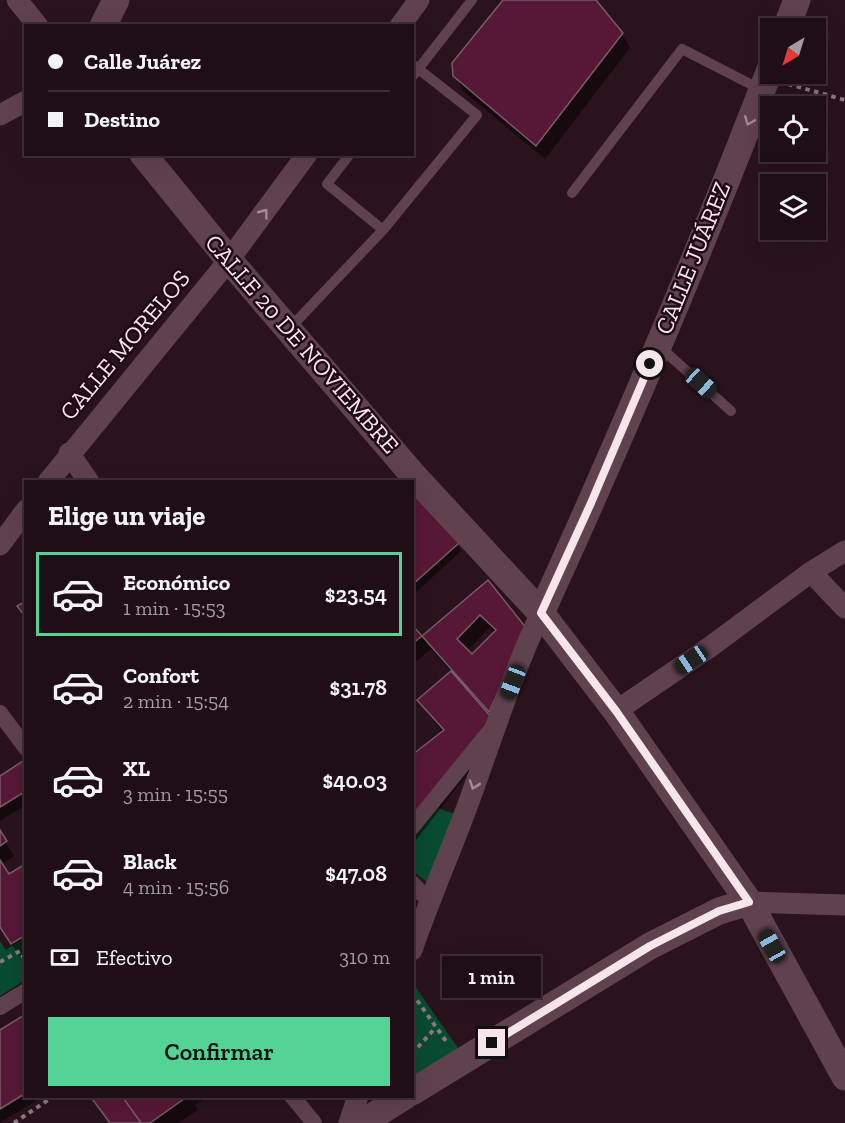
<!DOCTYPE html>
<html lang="es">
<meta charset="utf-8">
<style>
:root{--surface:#200e16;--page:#28171f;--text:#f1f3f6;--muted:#a29ca1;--line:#3d2e35;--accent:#53d396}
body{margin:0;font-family:"Zilla Slab",serif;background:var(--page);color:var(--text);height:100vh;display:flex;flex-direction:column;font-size:22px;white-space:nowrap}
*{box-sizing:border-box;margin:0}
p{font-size:20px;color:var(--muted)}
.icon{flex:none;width:33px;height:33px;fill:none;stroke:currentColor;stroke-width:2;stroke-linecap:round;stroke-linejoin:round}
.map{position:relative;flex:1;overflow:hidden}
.side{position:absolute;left:24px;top:480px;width:390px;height:618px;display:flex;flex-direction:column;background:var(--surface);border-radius:0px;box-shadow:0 6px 24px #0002,0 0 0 2px var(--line)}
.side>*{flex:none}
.top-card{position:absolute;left:24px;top:24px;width:390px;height:132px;border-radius:0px;box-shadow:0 6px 24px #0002,0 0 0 2px var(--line);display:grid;align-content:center;height:132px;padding:0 24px;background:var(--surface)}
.needle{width:39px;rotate:218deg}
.buttons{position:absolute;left:760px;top:18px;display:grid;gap:12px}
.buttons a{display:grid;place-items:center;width:66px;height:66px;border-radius:0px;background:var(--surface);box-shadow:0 6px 24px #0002,0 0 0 2px var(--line);font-size:30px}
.end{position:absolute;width:27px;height:27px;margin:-14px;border:8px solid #f6e5eb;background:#111;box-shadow:0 0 0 3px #111}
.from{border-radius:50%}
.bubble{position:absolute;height:42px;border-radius:0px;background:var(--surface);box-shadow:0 6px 24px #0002,0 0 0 2px var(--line);font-size:20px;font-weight:600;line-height:42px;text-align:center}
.car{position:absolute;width:18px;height:36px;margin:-18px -9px;border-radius:8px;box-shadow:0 0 4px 2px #0007;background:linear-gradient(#222 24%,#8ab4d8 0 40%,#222 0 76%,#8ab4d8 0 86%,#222 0)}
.top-card b{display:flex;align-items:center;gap:21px;height:57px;font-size:22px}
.top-card b+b{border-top:2px solid var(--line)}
.top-card i{width:15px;height:15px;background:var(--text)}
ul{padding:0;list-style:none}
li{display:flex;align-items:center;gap:18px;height:84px;margin:0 12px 9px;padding:0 12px;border:3px solid transparent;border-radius:0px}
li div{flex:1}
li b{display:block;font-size:22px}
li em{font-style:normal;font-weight:600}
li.selected{border-color:var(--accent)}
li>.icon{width:54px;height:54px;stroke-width:1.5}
h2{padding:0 24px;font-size:27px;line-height:72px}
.pay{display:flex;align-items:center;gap:15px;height:66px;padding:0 24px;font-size:22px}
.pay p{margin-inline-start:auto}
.cta{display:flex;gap:12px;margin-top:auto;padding:12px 24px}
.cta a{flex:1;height:69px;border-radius:0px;background:var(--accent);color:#111;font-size:24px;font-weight:600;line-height:69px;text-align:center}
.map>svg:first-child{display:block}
</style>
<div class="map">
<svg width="845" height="1123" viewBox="0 0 845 1123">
<rect width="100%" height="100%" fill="#2a131d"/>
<path fill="#094b30" d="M438 808 454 814 432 886 413 871 412 834Z
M25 937V980L0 996V941L6 950Z
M415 986 462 1054 413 1085 412 991Z"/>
<path fill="#0007" fill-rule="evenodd" d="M505 0H594L622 34 630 48 545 159 463 91 455 76Z
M412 498 457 544 461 551 412 596Z
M487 582 526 630 499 733 414 843H412V758L443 733 428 714 419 700 452 673 431 649 412 665V627L421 638ZM489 628 495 634 472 656 467 651Z
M26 768V805L0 821V777Z
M0 833 14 856 1 865 9 876 26 875V954L20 957 0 926Z
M26 1015V1096H43L0 1123V1032Z
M92 1096H209L195 1105 198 1110 178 1123H110Z"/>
<path fill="#571837" stroke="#795c67" stroke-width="1.5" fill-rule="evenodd" d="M503 0H596L623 33 536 146 453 76 452 63Z
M415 496 459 543 412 585V497Z
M488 580 527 629 489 712 422 636ZM480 615 496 630 472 654 457 639Z
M26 601V618L17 606Z
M412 625 422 636 412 644Z
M451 671 492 718 412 821V755L444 730 417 700Z
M23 761 26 765V791L0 807V776Z
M0 830 7 841 0 846Z
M0 860 9 874 22 866 26 872 24 897 26 935 11 944 0 927Z
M26 1014V1093L0 1109V1030Z
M90 1096H122L141 1123H110Z
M122 1096H188L150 1123H141Z"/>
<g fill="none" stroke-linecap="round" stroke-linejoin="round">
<path stroke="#8c7880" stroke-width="4" stroke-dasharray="4.5 4.5" stroke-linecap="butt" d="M788 84 845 100
M0 962 20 951 26 962
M412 993 448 1044
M412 1054 436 1027
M14 1123 54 1096"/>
<path stroke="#60424e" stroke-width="10" d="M412 77 472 0
M350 154 327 184 383 230
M572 193 682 49 762 90
M289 329 383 230 477 115 412 64
M660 347 731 411"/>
<path stroke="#60424e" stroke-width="16" d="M0 713 26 748
M412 827 490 731
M412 883 429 901
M0 1007 26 991
M292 1096 314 1123"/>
<path stroke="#60424e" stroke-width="21" d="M17 0 38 26
M400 26 419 0
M0 115 26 101
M69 453 89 482
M48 482 229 260 307 154
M0 545 26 510
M811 572 845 608
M616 711 710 647 811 572 845 551
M749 902 845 905
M412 950C429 901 449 855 467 807 491 742 511 676 541 613
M349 1123 358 1096"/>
<path stroke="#60424e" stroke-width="27" d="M103 26 116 0
M786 28 797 0
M143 154 229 260 414 476 541 613 616 711 749 902 845 1077
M541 613C623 434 700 251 771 67
M412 1092 650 946 719 911 749 902
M362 1123 405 1096"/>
</g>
<defs><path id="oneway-chevron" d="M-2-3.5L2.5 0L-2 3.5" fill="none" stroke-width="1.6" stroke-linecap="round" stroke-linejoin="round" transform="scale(1.5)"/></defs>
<g stroke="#a48b95">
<use href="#oneway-chevron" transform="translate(749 121) rotate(112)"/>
<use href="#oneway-chevron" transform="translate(264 213) rotate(-53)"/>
<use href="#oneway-chevron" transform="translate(474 785) rotate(109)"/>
</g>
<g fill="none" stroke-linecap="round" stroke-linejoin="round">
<path stroke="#f6e5eb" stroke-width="8" d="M492 1043 650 946 719 911 749 902 616 711 541 613 591 503 650 364"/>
</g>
<g text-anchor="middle" stroke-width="5" stroke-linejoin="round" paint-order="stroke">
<g font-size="24" fill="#f6e5eb" stroke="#200a14">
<text transform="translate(693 258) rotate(-68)" y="8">CALLE JUÁREZ</text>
<text transform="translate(302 344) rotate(49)" y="8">CALLE 20 DE NOVIEMBRE</text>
<text transform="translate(125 345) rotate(-50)" y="8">CALLE MORELOS</text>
</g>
</g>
</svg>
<div class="buttons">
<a><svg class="needle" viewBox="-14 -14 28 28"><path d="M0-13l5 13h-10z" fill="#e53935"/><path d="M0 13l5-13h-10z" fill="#a29ca1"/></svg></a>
<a><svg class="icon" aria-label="locate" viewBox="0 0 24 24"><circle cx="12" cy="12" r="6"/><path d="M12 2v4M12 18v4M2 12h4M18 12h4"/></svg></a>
<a><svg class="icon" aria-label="layers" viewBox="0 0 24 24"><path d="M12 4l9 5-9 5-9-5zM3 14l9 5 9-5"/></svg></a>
</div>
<i class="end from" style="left:650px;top:364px"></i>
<i class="end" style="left:492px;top:1043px"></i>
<div class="bubble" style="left:442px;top:956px;width:99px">1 min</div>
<i class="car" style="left:701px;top:383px;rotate:132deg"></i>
<i class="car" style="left:691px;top:660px;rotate:236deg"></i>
<i class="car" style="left:513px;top:682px;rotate:201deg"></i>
<i class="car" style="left:772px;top:946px;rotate:331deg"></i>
<div class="top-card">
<b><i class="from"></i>Calle Juárez</b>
<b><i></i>Destino</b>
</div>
<section class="side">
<h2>Elige un viaje</h2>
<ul>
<li class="selected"><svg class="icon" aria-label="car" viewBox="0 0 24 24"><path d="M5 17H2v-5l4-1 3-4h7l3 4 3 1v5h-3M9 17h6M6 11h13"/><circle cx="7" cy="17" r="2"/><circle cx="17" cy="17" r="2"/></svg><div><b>Económico</b><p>1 min · 15:53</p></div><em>$23.54</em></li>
<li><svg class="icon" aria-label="car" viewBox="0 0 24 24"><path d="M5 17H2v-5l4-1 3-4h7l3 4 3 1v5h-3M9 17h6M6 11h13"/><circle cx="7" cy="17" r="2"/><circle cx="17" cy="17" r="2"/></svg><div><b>Confort</b><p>2 min · 15:54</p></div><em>$31.78</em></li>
<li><svg class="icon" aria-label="car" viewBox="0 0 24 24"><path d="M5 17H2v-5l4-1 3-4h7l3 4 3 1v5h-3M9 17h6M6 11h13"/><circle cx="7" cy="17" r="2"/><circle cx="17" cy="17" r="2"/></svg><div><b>XL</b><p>3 min · 15:55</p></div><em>$40.03</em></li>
<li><svg class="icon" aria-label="car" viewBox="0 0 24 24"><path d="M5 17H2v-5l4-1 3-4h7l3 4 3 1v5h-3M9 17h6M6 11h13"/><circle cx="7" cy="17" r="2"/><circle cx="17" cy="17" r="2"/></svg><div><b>Black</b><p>4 min · 15:56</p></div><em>$47.08</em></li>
</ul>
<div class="pay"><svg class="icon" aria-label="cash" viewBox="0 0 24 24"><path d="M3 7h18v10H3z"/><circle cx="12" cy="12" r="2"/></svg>Efectivo<p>310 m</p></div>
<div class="cta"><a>Confirmar</a></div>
</section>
</div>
